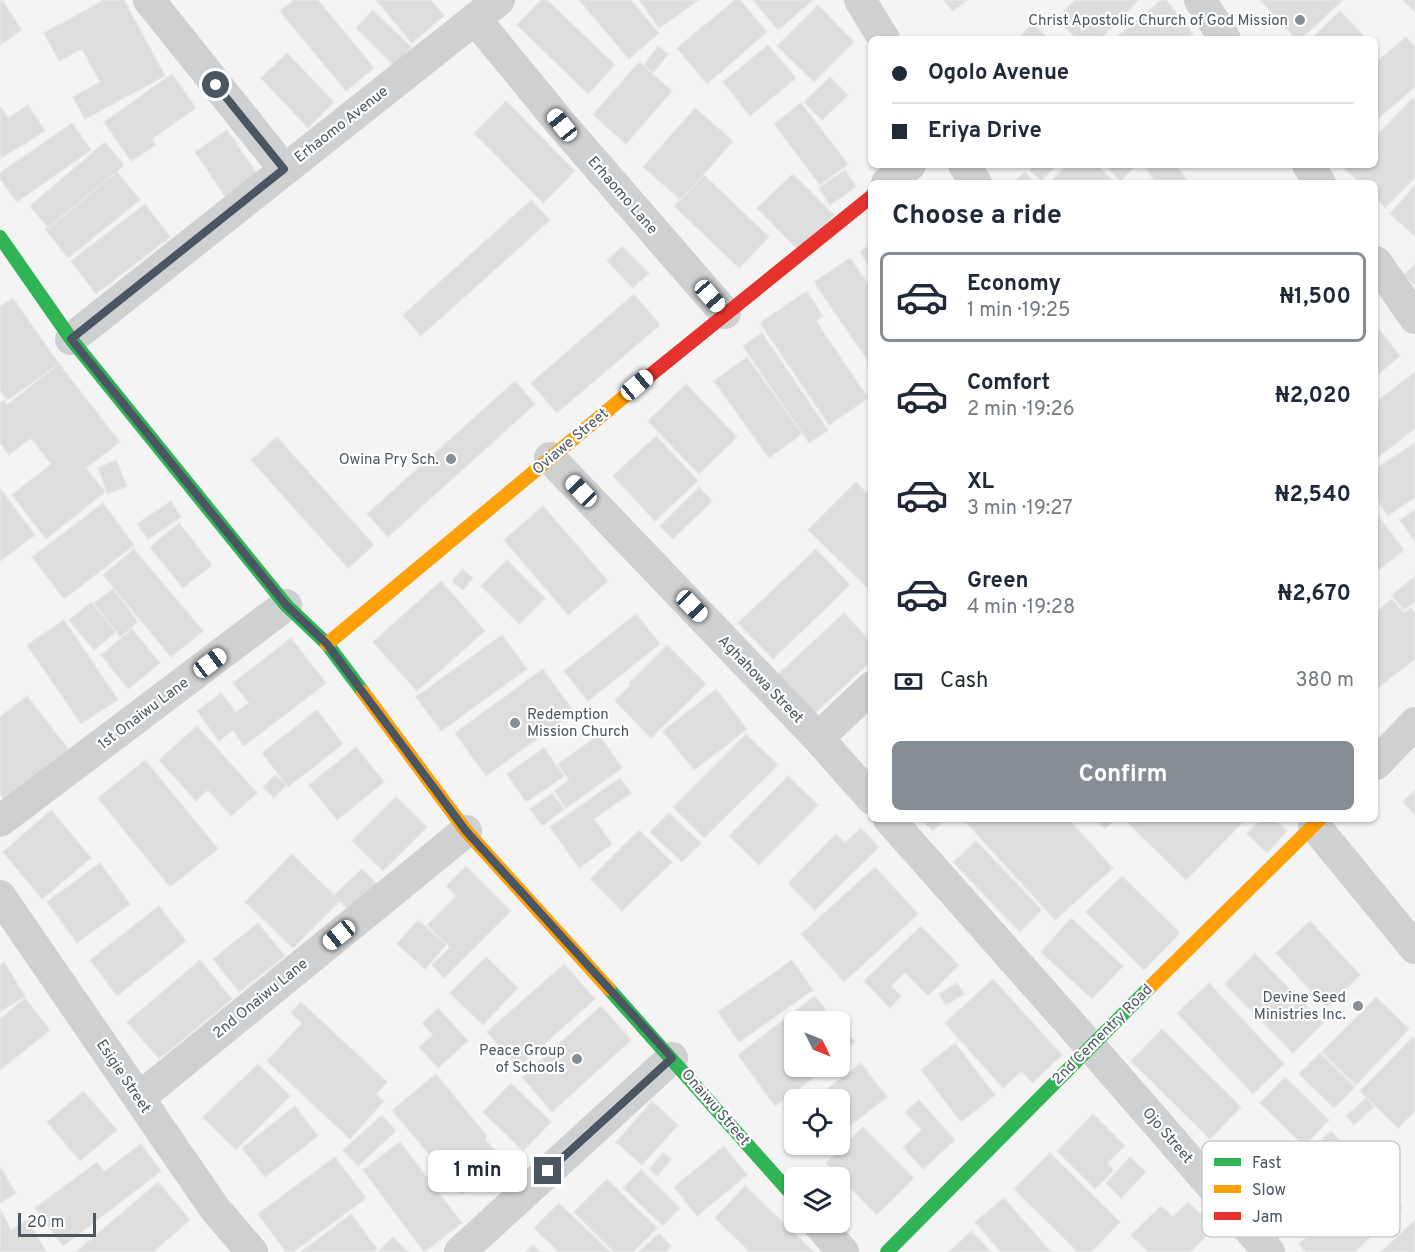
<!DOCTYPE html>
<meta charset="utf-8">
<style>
:root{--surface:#fff;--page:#f6f6f7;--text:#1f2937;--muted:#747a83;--line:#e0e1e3;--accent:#868d94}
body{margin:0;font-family:Overpass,sans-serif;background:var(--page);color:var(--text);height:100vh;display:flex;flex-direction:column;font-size:22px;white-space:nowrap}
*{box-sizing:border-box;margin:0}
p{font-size:20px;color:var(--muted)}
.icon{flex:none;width:33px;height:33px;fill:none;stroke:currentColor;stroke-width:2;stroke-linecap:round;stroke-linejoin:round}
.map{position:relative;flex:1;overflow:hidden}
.side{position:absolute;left:868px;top:180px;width:510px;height:642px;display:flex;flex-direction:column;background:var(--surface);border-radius:9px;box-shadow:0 2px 4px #0004}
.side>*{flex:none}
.hud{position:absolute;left:868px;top:36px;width:510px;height:132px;border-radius:9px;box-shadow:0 2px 4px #0004;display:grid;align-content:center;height:132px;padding:0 24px;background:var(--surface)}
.needle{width:39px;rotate:133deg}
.tools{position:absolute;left:784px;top:1011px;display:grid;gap:12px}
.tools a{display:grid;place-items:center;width:66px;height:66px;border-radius:9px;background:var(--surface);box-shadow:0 2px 4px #0004;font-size:30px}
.scale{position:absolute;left:18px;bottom:15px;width:78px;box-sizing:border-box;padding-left:6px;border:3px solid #4a5661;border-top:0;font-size:16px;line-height:21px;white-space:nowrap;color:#4a5661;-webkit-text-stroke:4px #fff;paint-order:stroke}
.end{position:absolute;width:27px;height:27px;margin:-14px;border:8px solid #4a5661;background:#fff;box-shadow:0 0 0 3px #fff}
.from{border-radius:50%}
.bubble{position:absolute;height:42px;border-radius:9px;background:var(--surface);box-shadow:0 2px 4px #0004;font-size:20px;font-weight:700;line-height:42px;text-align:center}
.car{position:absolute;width:18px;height:36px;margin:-18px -9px;border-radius:8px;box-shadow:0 0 4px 2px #0007;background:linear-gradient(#fff 24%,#345 0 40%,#fff 0 76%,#345 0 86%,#fff 0)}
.hud b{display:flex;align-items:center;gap:21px;height:57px;font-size:22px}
.hud b+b{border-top:2px solid var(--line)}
.hud i{width:15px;height:15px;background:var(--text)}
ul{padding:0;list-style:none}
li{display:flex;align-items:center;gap:18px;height:90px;margin:0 12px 9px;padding:0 12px;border:3px solid transparent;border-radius:9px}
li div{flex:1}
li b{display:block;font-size:22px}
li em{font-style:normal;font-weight:700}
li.on{border-color:var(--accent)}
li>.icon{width:54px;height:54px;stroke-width:1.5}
h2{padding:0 24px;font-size:27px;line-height:72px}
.pay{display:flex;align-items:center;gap:15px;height:66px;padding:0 24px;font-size:22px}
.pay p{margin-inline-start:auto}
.action{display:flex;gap:12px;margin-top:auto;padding:12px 24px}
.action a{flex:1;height:69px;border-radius:9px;background:var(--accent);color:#fff;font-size:24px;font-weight:700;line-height:69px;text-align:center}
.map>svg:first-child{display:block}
</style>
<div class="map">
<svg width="1415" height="1252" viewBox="0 0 1415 1252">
<rect width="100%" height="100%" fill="#f4f4f4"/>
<path fill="#ddddde" stroke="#e5e6e7" stroke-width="1.5" d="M0 0H2L22 30 0 45Z
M104 0H124L165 76 85 119 73 97 100 82 82 49 59 61 44 33Z
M294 0H318L374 68 346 91 280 11Z
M376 0H431L444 16 412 43Z
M541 0H547L615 65 588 94 517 25Z
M579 0H631L659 33 629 59Z
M639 0H699L659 28Z
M735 0H740L767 32 707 84 677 48Z
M753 0H813L778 30Z
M944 0H968L952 11Z
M1075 0H1139L1100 39H1077L1057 19Z
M1161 0H1166L1193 33 1186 39H1114Z
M1260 0H1343L1301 39H1296Z
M1403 0H1415V12Z
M818 5 854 42 814 82 777 46Z
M373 10 412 48 394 66 356 28Z
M1340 11 1367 39H1311Z
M1033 23 1049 39H1018Z
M1406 37 1415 47V87L1376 120V62Z
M768 45 796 78 750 116 723 82Z
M658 46 668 54 653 73 644 65Z
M287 53 334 102 308 128 261 78Z
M639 62 672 91 626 144 593 115Z
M172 74 196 108 152 139 156 145 131 161 104 122Z
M830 77 848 95 822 120 804 102Z
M1413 98 1415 100V178L1385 208 1376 198V183H1360L1344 168 1347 165H1376V136Z
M506 101 575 171 543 203 474 133Z
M801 103 848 164 820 185 774 124Z
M28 105 45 131 0 159V106L8 118Z
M695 108 733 141 681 200 643 167Z
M72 123 91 150 17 202 0 179V173Z
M227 130 261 179 228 201 195 152Z
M105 142 124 165 49 229 30 206Z
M1035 165H1057L1041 181 1030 170Z
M1067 165H1097L1113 181 1111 183H1049Z
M1105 165H1137L1120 181Z
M1153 165H1176L1189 183H1156L1147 170Z
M845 170 856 187 830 205 819 188Z
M117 172 140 200 68 258 45 229Z
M1025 172 1035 183H1013Z
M793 174 834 215 798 250 757 208Z
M704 175 769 237 739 268 674 206Z
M1415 185V236L1390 214Z
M531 200 550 220 421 336 403 315Z
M145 204 170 237 96 294 71 261Z
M872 244V269L860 252Z
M622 246 649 273 633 288 607 261Z
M850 258 872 290V367L814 282Z
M1415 264V286L1404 275Z
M807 291 823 316 816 321 868 398 829 425 760 323Z
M634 294 660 325 557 413 531 383Z
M13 298 59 364 7 400 0 391V307Z
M1376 325 1400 356 1376 376Z
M762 333 828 430 809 443 743 346Z
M747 357 802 434 769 458 714 381Z
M59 364 120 442 86 468 105 492 46 539 12 495 51 464 31 438 9 455 0 443V403L4 400 7 405Z
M1415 372V428L1376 459V402Z
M515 381 535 404 388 537 367 514Z
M686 384 737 437 699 474 648 421Z
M656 436 698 481 655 521 613 476Z
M277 437 374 545 348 568 251 460Z
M1415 443V497L1388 516 1376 498V469Z
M116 460 127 486 108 494 98 468Z
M856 482 872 498V592L808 530Z
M699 487 712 501 673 539 660 526Z
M0 488 35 535 0 561Z
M171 501 181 517 148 539 137 524Z
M103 503 134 545 64 599 32 557Z
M543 506 608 581 568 615 504 540Z
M1415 510V542L1400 520Z
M1376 513 1404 550 1376 572Z
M179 523 212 565 183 588 150 547Z
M134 549 203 631 171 657 103 575Z
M816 549 850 585 773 659 738 623Z
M507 560 545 598 519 624 481 586Z
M462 569 473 578 463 590 452 581Z
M1415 576V601L1404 610 1392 595Z
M441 581 485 631 417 691 373 642Z
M113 589 138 622 120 637 94 603Z
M1392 599 1404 613 1411 608 1415 613V659L1379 687 1376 682V612Z
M91 602 116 632 94 650 69 620Z
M844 613 872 643V660L812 716 775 677Z
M636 614 660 644 588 701 564 671Z
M64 620 118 700 81 724 27 645Z
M132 629 160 663 128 689 101 655Z
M502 635 527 669 441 731 416 697Z
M291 638 326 683 244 746 233 730 219 741 197 711 221 693 236 712 249 703 233 683Z
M667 645 706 684 651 738 615 701 630 685 629 683Z
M543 669 574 712 486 776 455 733Z
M716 689 747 729 694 770 663 731Z
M27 696 73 755 9 805 0 794V717Z
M317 710 343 744 288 787 262 753Z
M197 726 257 793 231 816 208 790 196 801 159 760Z
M746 734 778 765 704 838 673 807Z
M599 735 622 768 566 808 554 791 569 780 558 764Z
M356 747 384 782 337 820 309 785Z
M544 748 564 776 526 802 507 774Z
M145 760 218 849 170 887 98 798Z
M275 775 286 785 274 798 263 787Z
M788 776 818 805 759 865 729 836Z
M620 778 631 793 594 819 612 844 579 868 550 827Z
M1415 790V815L1403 802Z
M552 793 564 809 542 826 530 809Z
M396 797 427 827 383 871 352 841Z
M51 810 91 858 42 899 3 852Z
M669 813 701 843 682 862 650 832Z
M921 819H946L933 831Z
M963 819H1068L1113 868 1055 920Z
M1095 819H1115L1105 829Z
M1131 819H1244L1245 820 1186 880 1128 823Z
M1261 819H1274L1287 831 1267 853 1247 834Z
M861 828 879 847 815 910 788 883 836 834 845 843Z
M639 830 672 862 622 911 590 879Z
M976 841 1042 910 1020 932 953 862Z
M292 854 340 901 293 948 245 902Z
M100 863 130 904 77 943 47 902Z
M466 866 511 911 444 978 432 965 450 947 427 925 456 896 446 886Z
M875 867 918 914 844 982 801 934Z
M362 869 383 890 355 917 334 895Z
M1122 876 1180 933 1144 970 1086 912Z
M159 906 186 941 117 996 90 960Z
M1071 918 1123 966 1092 999 1041 952Z
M418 920 446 945 425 969 397 944Z
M1310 921 1360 975 1326 1007 1276 953Z
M258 923 285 956 239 992 213 959Z
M921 926 959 965 928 996 905 972 891 986 901 996 890 1008 864 981Z
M1255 954 1323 1023 1293 1053 1225 984Z
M486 957 518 988 483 1025 450 993Z
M200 960 232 999 159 1059 127 1022Z
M792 960 813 990 739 1042 718 1012Z
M4 962 25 996 0 1012V965Z
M564 964 595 999 518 1067 487 1032Z
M993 979 1062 1055 1032 1083 1022 1071 1003 1088 945 1023Z
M957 983 964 994 946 1005 939 994Z
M1209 983 1284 1064 1253 1094 1177 1013Z
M815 996 826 1010 810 1022H795V1033L789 1038 795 1047V1066H810L817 1075 775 1106 738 1055Z
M1376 997 1409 1029 1356 1085 1322 1052Z
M25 998 50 1030 0 1070V1019Z
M301 1002 387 1082 376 1094 384 1101 350 1139 267 1061 302 1023 291 1013Z
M601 1006 631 1040 552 1112 522 1077Z
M438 1008 468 1041 438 1068 419 1047 433 1035 422 1023Z
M833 1015 838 1022H825Z
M840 1024 855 1042 840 1054Z
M1162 1029 1241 1107 1210 1139 1131 1061Z
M1413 1037 1415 1039V1111L1398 1128 1360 1091Z
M955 1043 995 1095 961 1122 921 1070Z
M1320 1053 1355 1087 1334 1108 1299 1074Z
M861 1063 887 1097 840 1133V1100H813Z
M258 1064 290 1096 236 1150 203 1117Z
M436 1074 487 1136 485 1139 521 1182 507 1194 489 1172 462 1194 392 1110Z
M1285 1077 1329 1120 1304 1146 1260 1103Z
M511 1083 551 1122 523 1151 483 1112Z
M83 1091 117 1130 80 1161 47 1122Z
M1366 1098 1374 1107 1354 1125 1346 1116Z
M919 1100 955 1140 923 1169 903 1147 922 1130 905 1112Z
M652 1101 678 1125 642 1165 616 1142Z
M295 1106 318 1136 265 1177 242 1148Z
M1093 1114 1125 1146 1107 1163 1114 1170 1095 1189 1057 1151Z
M382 1115 396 1131 358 1166 343 1150Z
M863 1127 914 1178 877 1215 826 1163Z
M1331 1131 1366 1170 1298 1231 1263 1192Z
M400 1142 462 1223 424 1252 363 1170Z
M141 1144 161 1171 63 1246 35 1208 97 1162 104 1172Z
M811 1144H825L816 1151Z
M724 1146 747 1175 697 1216 674 1187Z
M663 1153 671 1159 658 1176 649 1169Z
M1050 1153 1120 1222 1091 1252H1078L1014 1189Z
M335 1157 366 1198 293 1252H286L258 1214Z
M1130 1157 1146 1172 1121 1198 1106 1183Z
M0 1167 16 1193 0 1203Z
M641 1170 680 1208 663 1226 623 1188Z
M1373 1176 1402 1208 1354 1252H1306L1299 1244Z
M607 1179 657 1228 633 1252H614L574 1212Z
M158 1182 190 1220 153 1252H76Z
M745 1186 814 1252H750L715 1218Z
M1004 1198 1051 1252H1001L975 1222Z
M1188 1202 1214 1228 1190 1252H1148L1131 1235 1161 1206 1173 1217Z
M559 1203 610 1252H559L534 1228Z
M1 1211 11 1230 28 1220 46 1252H0Z
M351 1214 377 1249 374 1252H301Z
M1415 1220V1252H1381Z
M971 1231 991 1252H949Z
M659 1233 671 1246 665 1252H639Z
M393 1237 408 1252H378Z
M533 1245 540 1252H526Z"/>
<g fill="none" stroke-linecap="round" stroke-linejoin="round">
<path stroke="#ced0d2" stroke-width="32" d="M149 0 284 169
M860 0 884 39
M1200 0 1225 39
M476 20 562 125 725 313
M964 165 976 183
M1308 165 1320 183
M887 183 910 165
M1376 262 1415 318
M71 339 499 0
M550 458 818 738 872 799
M818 738 872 687
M1376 764 1415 723
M889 819 1090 1046 1269 1252
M0 821 286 605
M1314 825 1415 948
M0 896 215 1209 252 1252
M139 1098 466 831
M817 1222 843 1252
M460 1252 672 1058"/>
<path stroke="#30b455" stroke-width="14" d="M0 237 71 339 286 605 327 644 363 692
M609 989 795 1198
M887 1252 1150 987"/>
<path stroke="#ff9f0a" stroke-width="14" d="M327 644 643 381
M363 692 466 831 609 989
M1150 987 1320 819"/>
<path stroke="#e5322d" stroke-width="14" d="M643 381 872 196"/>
</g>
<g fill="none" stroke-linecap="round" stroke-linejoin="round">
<path stroke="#4a5661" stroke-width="8" d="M216 85 284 169 71 339 286 605 327 644 466 831 672 1058 548 1171"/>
</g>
<g fill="#868d94" stroke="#fff" stroke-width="2">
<circle cx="1300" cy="20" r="6"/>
<circle cx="451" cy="459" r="6"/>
<circle cx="515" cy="723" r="6"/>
<circle cx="1358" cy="1006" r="6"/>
<circle cx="577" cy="1059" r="6"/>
</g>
<g text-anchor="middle" stroke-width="4.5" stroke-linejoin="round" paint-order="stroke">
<g font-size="15" fill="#4a5661" stroke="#fff" text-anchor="end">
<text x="1288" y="25">Christ Apostolic Church of God Mission</text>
<text x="439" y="464">Owina Pry Sch.</text>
<text x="527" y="719" text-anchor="start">Redemption<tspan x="527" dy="17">Mission Church</tspan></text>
<text x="1346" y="1002">Devine Seed<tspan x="1346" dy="17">Ministries Inc.</tspan></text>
<text x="565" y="1055">Peace Group<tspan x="565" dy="17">of Schools</tspan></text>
</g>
<g font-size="15" fill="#4a5661" stroke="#fff">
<text transform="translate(341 124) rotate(-38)" y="5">Erhaomo Avenue</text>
<text transform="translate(623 195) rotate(49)" y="5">Erhaomo Lane</text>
<text transform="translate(570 441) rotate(-40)" y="5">Oviawe Street</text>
<text transform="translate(761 679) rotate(46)" y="5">Aghahowa Street</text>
<text transform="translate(143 713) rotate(-37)" y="5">1st Onaiwu Lane</text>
<text transform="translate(260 998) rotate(-39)" y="5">2nd Onaiwu Lane</text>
<text transform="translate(1102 1034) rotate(-45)" y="5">2nd Cementry Road</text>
<text transform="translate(124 1076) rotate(56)" y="5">Esigie Street</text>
<text transform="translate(716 1107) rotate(49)" y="5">Onaiwu Street</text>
<text transform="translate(1168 1135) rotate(49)" y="5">Ojo Street</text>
</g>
</g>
<rect x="1202" y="1141" width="198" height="96" rx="9" fill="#fff" stroke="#c9ccd0" stroke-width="1.5"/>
<rect x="1214" y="1158" width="27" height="8" fill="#30b455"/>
<rect x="1214" y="1185" width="27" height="8" fill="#ff9f0a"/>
<rect x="1214" y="1212" width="27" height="8" fill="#e5322d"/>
<g font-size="16" fill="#4a5661">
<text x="1252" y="1168">Fast</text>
<text x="1252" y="1195">Slow</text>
<text x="1252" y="1222">Jam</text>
</g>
</svg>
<div class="tools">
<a><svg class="needle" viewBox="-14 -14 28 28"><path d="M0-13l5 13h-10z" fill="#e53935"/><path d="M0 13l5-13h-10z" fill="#747a83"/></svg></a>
<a><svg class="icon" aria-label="locate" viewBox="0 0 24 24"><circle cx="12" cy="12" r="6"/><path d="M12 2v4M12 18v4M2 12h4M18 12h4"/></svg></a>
<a><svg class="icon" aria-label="layers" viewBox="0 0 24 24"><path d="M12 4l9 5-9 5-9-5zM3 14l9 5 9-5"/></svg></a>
</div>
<div class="scale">20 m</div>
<i class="end from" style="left:216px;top:85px"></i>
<i class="end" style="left:548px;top:1171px"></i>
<div class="bubble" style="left:428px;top:1150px;width:99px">1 min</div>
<i class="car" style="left:562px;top:125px;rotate:321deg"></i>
<i class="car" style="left:710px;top:296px;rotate:139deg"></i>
<i class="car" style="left:637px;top:385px;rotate:50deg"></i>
<i class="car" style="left:581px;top:491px;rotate:316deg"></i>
<i class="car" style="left:692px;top:606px;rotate:136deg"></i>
<i class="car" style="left:210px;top:663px;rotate:53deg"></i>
<i class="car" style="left:339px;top:935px;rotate:231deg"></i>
<div class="hud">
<b><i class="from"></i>Ogolo Avenue</b>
<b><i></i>Eriya Drive</b>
</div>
<section class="side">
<h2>Choose a ride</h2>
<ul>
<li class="on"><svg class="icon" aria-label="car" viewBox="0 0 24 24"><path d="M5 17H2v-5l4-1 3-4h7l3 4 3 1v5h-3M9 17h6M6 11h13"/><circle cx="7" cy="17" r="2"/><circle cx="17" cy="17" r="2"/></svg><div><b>Economy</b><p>1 min · 19:25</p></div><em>₦1,500</em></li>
<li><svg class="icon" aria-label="car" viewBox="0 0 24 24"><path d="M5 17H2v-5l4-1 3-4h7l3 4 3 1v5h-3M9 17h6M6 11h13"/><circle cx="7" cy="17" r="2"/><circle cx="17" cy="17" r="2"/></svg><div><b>Comfort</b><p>2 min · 19:26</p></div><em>₦2,020</em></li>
<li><svg class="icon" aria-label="car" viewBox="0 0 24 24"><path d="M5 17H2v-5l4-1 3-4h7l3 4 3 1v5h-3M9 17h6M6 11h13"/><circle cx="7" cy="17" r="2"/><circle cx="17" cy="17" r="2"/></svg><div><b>XL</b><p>3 min · 19:27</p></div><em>₦2,540</em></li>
<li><svg class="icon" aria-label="car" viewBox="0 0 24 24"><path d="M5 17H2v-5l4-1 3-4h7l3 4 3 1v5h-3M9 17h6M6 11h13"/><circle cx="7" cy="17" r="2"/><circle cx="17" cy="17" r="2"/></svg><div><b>Green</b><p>4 min · 19:28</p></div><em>₦2,670</em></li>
</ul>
<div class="pay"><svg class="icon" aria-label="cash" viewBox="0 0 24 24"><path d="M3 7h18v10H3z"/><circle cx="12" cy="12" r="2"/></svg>Cash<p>380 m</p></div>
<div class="action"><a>Confirm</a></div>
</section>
</div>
